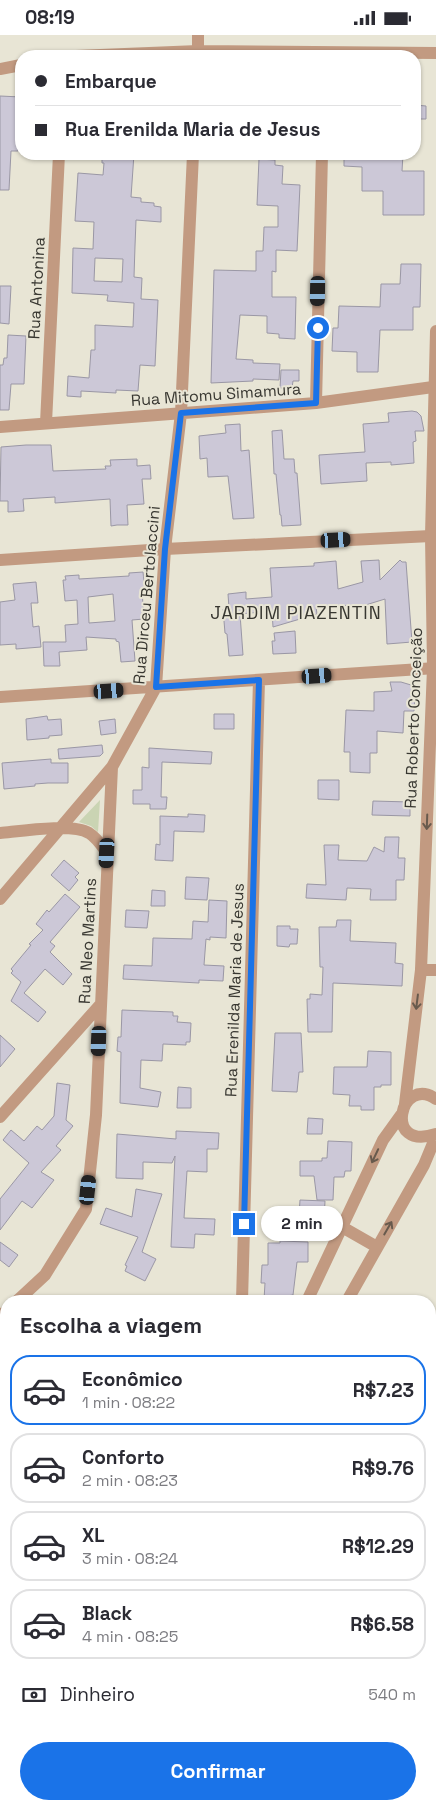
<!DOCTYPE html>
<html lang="pt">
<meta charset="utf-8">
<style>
:root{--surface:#fff;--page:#f2f2f3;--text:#2b2b33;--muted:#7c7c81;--line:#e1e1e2;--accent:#1a73e8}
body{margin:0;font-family:"Space Grotesk",sans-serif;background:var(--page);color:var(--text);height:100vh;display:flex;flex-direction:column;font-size:19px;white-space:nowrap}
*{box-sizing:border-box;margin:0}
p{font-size:16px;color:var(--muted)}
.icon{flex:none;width:28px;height:28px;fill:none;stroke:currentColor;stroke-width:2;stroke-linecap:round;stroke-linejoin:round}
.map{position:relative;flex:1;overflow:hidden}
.sheet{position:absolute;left:0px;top:1260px;width:436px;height:515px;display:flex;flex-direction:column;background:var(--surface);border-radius:20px 20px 0 0;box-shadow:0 1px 4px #0004}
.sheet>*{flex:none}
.hud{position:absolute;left:15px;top:15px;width:406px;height:110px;border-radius:20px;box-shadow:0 1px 4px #0004;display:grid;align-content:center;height:110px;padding:0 20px;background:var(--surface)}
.end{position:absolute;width:22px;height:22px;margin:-11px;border:6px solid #1a73e8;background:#fff;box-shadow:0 0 0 2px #fff}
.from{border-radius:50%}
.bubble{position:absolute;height:35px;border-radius:18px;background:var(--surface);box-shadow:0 1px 4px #0004;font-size:16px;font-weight:800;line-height:35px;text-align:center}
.car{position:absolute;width:15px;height:30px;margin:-15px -8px;border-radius:6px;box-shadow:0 0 4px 1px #0007;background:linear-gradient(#222 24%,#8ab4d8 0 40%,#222 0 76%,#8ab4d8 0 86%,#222 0)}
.hud b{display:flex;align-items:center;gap:18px;height:48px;font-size:19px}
.hud b+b{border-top:1px solid var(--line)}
.hud i{width:12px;height:12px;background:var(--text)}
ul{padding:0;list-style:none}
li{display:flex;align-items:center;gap:15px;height:70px;margin:0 10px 8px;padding:0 10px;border:2px solid var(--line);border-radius:20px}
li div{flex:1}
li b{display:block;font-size:19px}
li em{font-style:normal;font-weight:800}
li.active{border-color:var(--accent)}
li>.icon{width:45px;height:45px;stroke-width:1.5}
h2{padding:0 20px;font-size:22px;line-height:60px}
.pay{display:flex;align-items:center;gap:12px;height:55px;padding:0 20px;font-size:19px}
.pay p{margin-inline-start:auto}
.action{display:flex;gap:10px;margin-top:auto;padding:10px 20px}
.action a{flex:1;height:58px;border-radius:30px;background:var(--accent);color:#fff;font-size:20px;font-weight:800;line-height:58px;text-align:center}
.status{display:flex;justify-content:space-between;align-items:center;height:35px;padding:0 25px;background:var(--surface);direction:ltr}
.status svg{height:14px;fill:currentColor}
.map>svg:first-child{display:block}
</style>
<div class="status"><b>08:19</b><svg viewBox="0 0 49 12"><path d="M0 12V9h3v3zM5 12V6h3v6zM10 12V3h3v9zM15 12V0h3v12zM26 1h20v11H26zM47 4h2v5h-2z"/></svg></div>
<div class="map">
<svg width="436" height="1775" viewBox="0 0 436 1775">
<rect width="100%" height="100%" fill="#e8e5d5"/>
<path fill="#cad4b3" d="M100 765 98 797 91 791 79 787Z"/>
<path fill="#ccc8d7" stroke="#9a97a5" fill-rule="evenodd" d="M0 61 21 62V108H18V116H11L9 155H0Z
M415 70 426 71V84H415Z
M102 119H134L131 162 141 163V167L154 168V171L161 172V187L136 185 135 211 134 242 142 243 141 264 158 265 155 331 140 330 138 356 116 355V358L81 356V362L67 361 68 341 89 343 91 315H95V290L133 292 134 268 107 266 108 260 72 258 73 213 93 214 94 187 75 186 78 138 103 140 104 128H102ZM95 223 123 224 122 247 94 246Z
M344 119H403L402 136H424V180H383V156H362V132L344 131Z
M259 124 275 125V130L283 131 282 149 300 150 297 216 276 215V237L272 236V262H296L295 304 279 303V299L267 298V281L240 280 236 324 253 325V328L280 329 279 345 253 344V346L211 348 214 235 256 236V216H263L264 192H278V171L257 170Z
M401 229H421L420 272H413V295H380L378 337H357V317L332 316 333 293H338L339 271 380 272 381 249H400Z
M0 251H11L9 289 0 288Z
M8 300 26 301 24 349H11L9 375H0V330H3L4 323H7Z
M281 335H299V346H293L292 353H280Z
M412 376 417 377 421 381 424 396H415L416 406 413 407 414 428 391 430V427L366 428 367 446 321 449 319 420 365 417 363 389 389 387 388 378Z
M240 389 241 416 249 415 254 483 233 484 228 441 208 442 207 423 200 424 199 401 226 398 225 390Z
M282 395 284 424H294L295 438H297L301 490 282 491 281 480H280L276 439H274L272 396Z
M26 410H51L53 436 106 434 105 431H111L110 425 137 424V431L150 430 151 444H142L144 469 127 470 128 490H117L111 491 110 464 55 468V462L23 464 24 476 8 477V466H0L1 412Z
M379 525 380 545 400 525 402 527H406L412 607 387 609 385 564 356 573 355 570 316 572 317 579 273 592 272 576 240 579 243 620 229 621 227 599 225 598 223 574 229 573 228 559 246 557V564L272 562 270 533 314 531V528L336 526 338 554 363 547 361 526Z
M143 537 145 556H142L144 584 132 585 135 626 121 627 119 607 116 606V604L86 602 87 615 59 617 60 631H44L43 607H66L65 590 78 589 77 565 65 566 63 545H66L65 541 79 540V544L129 541V538ZM113 559 115 586 89 588 88 562Z
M36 547 38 568H31L33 592 39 591 41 612 16 614V609L0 610V567L15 565 13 549Z
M295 596 296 618 273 619 272 606H275L274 598Z
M390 647H401L411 650 415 660 414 676H404L403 698 377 696V718H370V738L350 737V717H344L346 675 374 676V657L392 656Z
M214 679H234V694H214Z
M47 681 48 685 61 684 62 700 49 701V703L27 705 26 684Z
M115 684 116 698 101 700 99 686Z
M102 710 103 718 100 721 59 724 58 714Z
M149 713 212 717 211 729 162 727 161 762H167L166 774H150V769H133V755H142V732L149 733Z
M51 724V728H68V748H48L35 749V751L4 754 2 728Z
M318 745H339V765L318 764Z
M373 766 410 767V781L372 780Z
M188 779 205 780 204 797 174 796 173 826 155 825 156 809 160 810V781L188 782Z
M385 802H399L398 823H405L404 845H396V865H370L371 854 347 853 346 865 306 863 307 849 326 850 324 810H339L338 825 367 826 374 812 384 817Z
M64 825 79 838 75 842 78 845 69 856 51 840Z
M186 842 209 843 207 865 185 864Z
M152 855 165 856V871H151Z
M65 859 80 872 50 907 55 911 50 917 72 939 63 950 45 934 24 958 46 977 38 987 11 966 21 947 11 938 13 936 11 934 31 910 29 909 43 895 36 889 47 875 49 877Z
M209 865 227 866 226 903 210 902V905L206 904 204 930 224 931 223 946 199 945V948L123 944 124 930 152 931 153 903 192 904 193 886 208 887Z
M126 875 149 876 147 893 125 892Z
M337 885H351L350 906 396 908 395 928 403 929 402 951 333 948 332 997H308L307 964H310V959L322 960 323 932H320L319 892H336Z
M277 891H290V894H298L297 909H290L289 912 277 911Z
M122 975 173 977V981H178L177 987 191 988 190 1007H186V1010L163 1009 162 1026 141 1025 140 1053 161 1057 158 1072 120 1068 121 1017 117 1016 118 1002H121Z
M275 998H301L303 1037H299L297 1057 272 1056Z
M0 1000 15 1014 0 1032Z
M368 1016 391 1017V1050H381V1052H374V1075H361V1071H349L350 1060 333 1059 334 1032H367Z
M57 1048 70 1050 66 1085 73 1091 56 1111 61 1115 41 1137 54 1145 32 1173 22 1166 0 1195V1164L29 1128 3 1105 11 1095 24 1106 37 1091 42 1095 54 1081Z
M178 1052 191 1053V1073H177Z
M308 1083 323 1084 322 1099H307Z
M176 1096 219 1098 218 1114H207V1137L187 1136 184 1183 215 1184 214 1200 195 1199 194 1213 171 1212 175 1121 172 1128 143 1127V1144L116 1143 117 1099 176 1104Z
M328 1106 352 1107 351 1136H345L344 1142H334L333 1165H317L314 1141H300V1126H322V1123H327Z
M136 1154 162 1159 142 1217 156 1224 145 1246 125 1236 127 1231 125 1230 138 1202 100 1189 106 1173 132 1182Z
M300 1165 325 1166 324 1186 303 1185V1181H299Z
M280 1206 308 1207V1227H297L293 1260 280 1262V1265H264L265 1248H261L262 1230H268V1208H280Z
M0 1207 18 1220 9 1232 0 1225Z"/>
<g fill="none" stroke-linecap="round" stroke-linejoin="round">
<path stroke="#c29a81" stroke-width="12" d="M76 21 198 16 436 18
M198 21V0
M0 34 21 30
M316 368 322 119
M46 388 59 119
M0 392 316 368 433 352 436 348
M0 525 165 514 431 501
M0 662 436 633
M0 798C21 796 72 788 89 798 97 803 102 811 107 818
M0 864 112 732 156 652 165 514 181 378 193 119
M421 935H436
M0 1082 100 970
M17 1266 45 1240 86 1174 96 1080 112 732
M242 1266 259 645
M0 1281 6 1276
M430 1395 436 1384
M0 1463 6 1471
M430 1468 436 1469
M0 1675 6 1683
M430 1677 436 1666
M76 1769 81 1775
M417 1769 423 1775
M235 1775H241
M374 1775 378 1769"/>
<path stroke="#c29a81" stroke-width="12" d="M436 1064C400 1039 382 1117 436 1099
M405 1069 421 935 433 633 431 501 436 296
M342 1192 377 1212
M307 1266 383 1105 401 1080
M347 1266 424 1130 436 1101"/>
</g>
<defs><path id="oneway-shaft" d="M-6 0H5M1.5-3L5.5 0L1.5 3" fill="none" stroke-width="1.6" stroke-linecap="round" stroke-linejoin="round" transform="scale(1.25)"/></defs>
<g stroke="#685a4d">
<use href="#oneway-shaft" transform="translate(427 787) rotate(92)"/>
<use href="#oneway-shaft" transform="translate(417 967) rotate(97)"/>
<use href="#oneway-shaft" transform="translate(375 1121) rotate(115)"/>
<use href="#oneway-shaft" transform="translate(388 1193) rotate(-60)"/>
</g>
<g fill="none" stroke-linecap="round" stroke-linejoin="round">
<path stroke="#1a73e8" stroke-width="6" d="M244 1189 259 645 156 652 165 514 181 378 316 368 318 293"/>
</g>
<g text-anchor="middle" stroke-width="4" stroke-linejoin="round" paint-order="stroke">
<g font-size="16" fill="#383731" stroke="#e8e5d5">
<text transform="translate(36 253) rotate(-87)" y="6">Rua Antonina</text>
<text transform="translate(216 359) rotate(-4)" y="6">Rua Mitomu Simamura</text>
<text transform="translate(146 560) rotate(-85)" y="6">Rua Dirceu Bertolaccini</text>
<text transform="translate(413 683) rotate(-88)" y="6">Rua Roberto Conceição</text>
<text transform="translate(87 906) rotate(-87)" y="6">Rua Neo Martins</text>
<text transform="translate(234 955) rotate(-88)" y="6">Rua Erenilda Maria de Jesus</text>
</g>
<g font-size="18" letter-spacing="1" fill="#383731" stroke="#e8e5d5">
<text x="296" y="584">JARDIM PIAZENTIN</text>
</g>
</g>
</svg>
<i class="end from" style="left:318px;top:293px"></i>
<i class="end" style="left:244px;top:1189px"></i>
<div class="bubble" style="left:261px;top:1171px;width:82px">2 min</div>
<i class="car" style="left:318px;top:256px;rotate:181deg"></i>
<i class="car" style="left:336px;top:505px;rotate:87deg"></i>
<i class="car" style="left:317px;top:641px;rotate:86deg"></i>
<i class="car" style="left:109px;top:656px;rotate:86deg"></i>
<i class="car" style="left:107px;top:818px;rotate:183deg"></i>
<i class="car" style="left:99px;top:1006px;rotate:182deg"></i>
<i class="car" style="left:88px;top:1155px;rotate:6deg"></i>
<div class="hud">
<b><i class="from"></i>Embarque</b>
<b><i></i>Rua Erenilda Maria de Jesus</b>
</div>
<section class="sheet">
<h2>Escolha a viagem</h2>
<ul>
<li class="active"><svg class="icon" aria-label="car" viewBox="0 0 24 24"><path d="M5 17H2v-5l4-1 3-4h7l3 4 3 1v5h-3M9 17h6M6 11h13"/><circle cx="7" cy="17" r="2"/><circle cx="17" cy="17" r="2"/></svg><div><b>Econômico</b><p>1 min · 08:22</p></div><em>R$7.23</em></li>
<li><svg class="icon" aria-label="car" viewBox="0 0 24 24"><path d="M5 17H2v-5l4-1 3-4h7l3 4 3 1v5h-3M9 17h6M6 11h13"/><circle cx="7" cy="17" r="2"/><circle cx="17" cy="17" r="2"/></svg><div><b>Conforto</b><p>2 min · 08:23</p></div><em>R$9.76</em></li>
<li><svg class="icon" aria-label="car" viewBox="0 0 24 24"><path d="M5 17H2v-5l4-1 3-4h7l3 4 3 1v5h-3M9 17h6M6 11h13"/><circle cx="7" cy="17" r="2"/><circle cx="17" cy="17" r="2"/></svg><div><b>XL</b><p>3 min · 08:24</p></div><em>R$12.29</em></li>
<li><svg class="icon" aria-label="car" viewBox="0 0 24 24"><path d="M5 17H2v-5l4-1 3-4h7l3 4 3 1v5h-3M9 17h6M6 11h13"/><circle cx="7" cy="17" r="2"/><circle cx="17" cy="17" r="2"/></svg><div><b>Black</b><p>4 min · 08:25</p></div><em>R$6.58</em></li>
</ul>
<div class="pay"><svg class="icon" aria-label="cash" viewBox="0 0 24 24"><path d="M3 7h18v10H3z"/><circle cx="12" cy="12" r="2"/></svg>Dinheiro<p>540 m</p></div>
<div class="action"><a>Confirmar</a></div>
</section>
</div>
